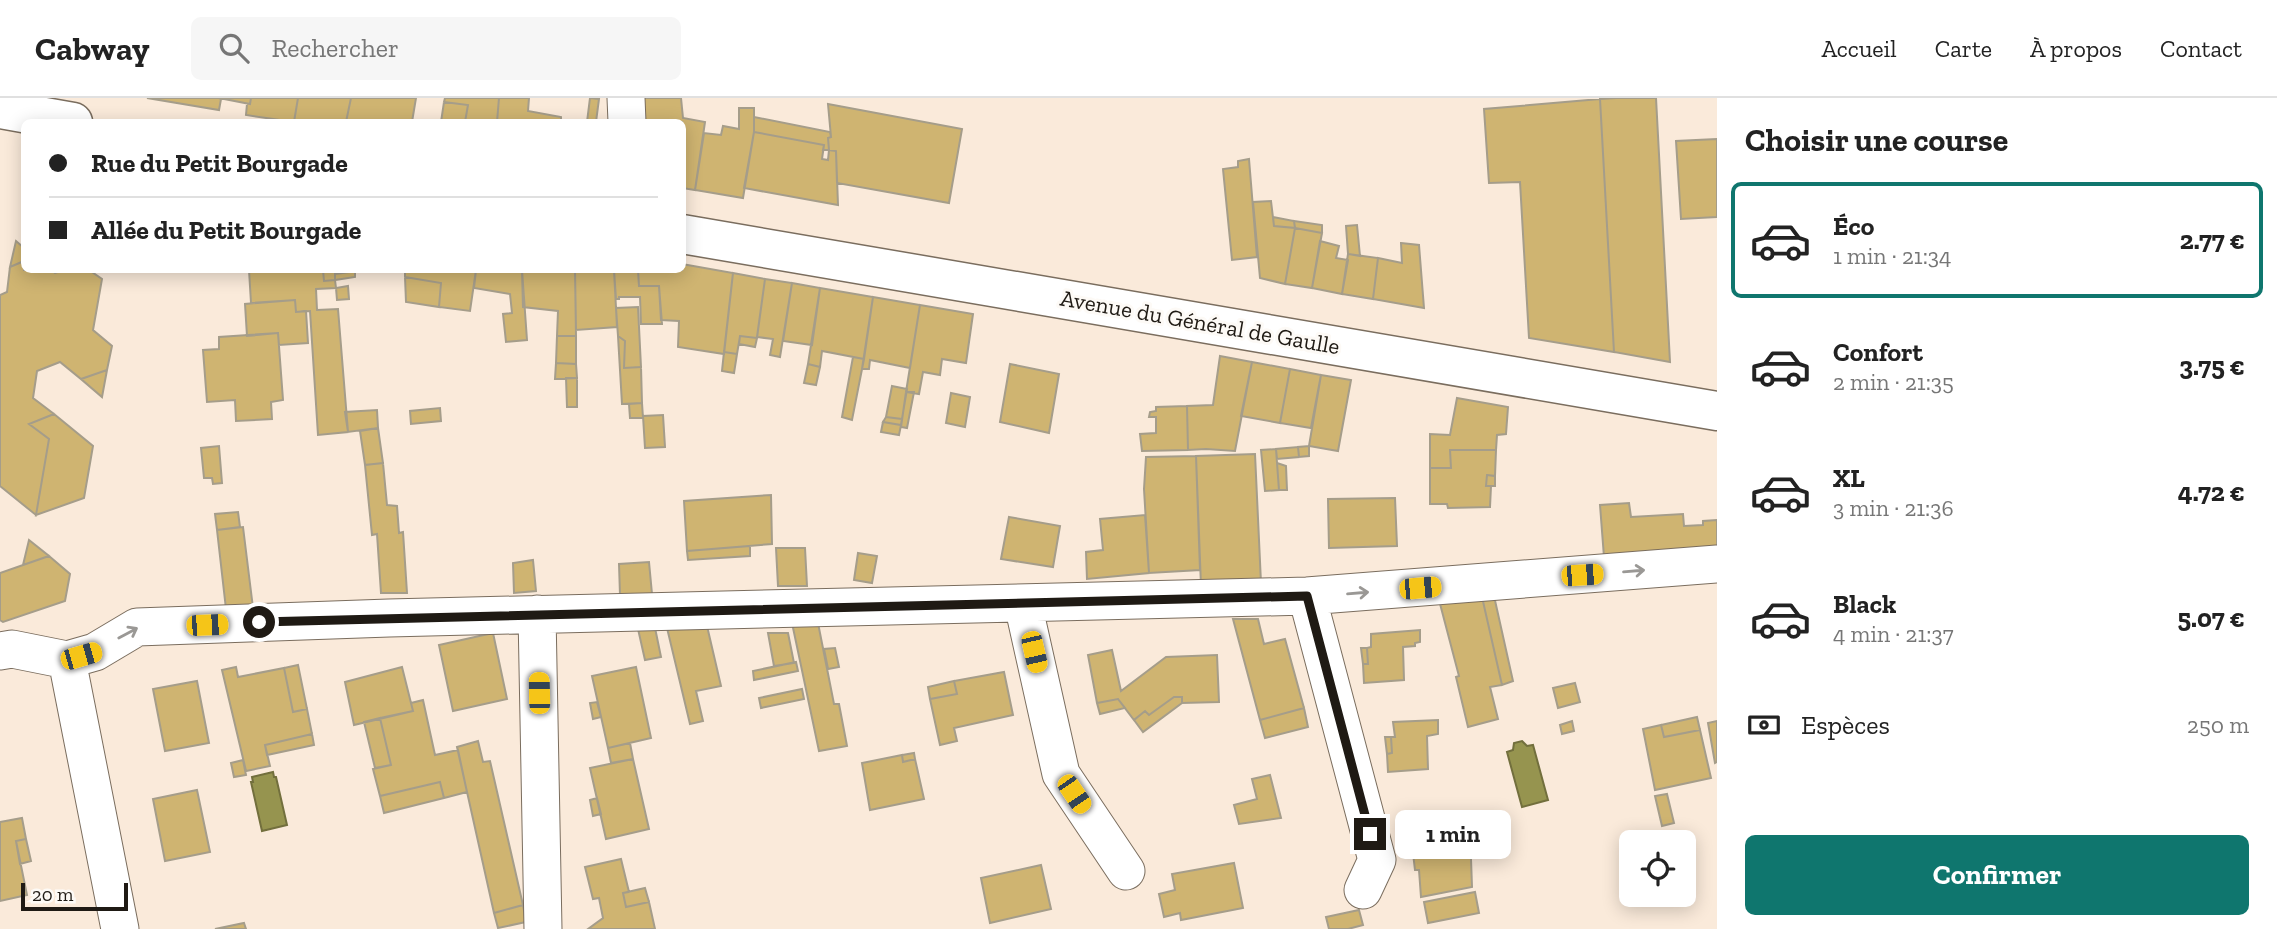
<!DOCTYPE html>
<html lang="fr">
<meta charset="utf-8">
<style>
:root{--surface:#fff;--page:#f6f6f6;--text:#222;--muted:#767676;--line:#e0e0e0;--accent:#0f766e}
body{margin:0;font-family:"Zilla Slab",serif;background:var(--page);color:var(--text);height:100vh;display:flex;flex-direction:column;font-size:26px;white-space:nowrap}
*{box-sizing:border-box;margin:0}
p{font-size:23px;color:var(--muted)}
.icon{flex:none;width:38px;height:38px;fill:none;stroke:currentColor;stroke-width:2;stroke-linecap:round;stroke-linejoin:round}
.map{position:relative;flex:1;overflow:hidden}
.sheet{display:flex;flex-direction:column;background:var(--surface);width:560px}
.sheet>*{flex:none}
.hud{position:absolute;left:21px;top:21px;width:665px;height:154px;border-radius:10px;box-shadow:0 4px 18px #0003;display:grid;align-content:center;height:154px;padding:0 28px;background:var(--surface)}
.fabs{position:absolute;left:1619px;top:732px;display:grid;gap:14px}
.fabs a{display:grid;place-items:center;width:77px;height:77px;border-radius:10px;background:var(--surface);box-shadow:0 4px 18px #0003;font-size:35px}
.scale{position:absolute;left:21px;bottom:18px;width:107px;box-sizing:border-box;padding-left:7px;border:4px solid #1f1a14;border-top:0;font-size:19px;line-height:24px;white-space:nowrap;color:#1f1a14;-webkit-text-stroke:5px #fdfaf6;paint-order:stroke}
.end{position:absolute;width:32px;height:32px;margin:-16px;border:9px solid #1f1a14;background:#fff;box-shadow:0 0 0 4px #fff}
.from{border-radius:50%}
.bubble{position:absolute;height:49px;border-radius:10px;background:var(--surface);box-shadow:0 4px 18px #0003;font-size:23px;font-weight:800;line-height:49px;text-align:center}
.car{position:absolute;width:21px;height:42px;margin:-21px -10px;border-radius:9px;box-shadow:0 0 5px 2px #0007;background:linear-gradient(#f5c518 24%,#345 0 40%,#f5c518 0 76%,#345 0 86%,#f5c518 0)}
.hud b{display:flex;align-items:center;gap:24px;height:66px;font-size:26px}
.hud b+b{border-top:2px solid var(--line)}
.hud i{width:18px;height:18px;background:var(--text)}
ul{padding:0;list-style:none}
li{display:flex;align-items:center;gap:21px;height:116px;margin:0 14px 10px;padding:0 14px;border:4px solid transparent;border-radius:10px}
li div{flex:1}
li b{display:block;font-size:26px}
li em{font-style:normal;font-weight:800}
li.selected{border-color:var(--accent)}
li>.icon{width:63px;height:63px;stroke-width:1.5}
h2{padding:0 28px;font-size:32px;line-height:84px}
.pay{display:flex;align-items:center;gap:18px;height:77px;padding:0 28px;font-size:26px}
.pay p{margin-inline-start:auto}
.action{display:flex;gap:14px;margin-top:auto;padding:14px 28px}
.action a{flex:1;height:80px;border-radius:10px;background:var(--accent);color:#fff;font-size:28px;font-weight:800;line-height:80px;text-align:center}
header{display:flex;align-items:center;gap:42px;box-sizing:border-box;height:98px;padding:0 35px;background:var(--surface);border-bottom:2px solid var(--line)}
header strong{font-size:33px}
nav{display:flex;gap:38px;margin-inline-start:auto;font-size:24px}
.search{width:490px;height:63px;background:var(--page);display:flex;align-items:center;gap:18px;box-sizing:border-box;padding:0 24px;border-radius:10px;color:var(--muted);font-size:26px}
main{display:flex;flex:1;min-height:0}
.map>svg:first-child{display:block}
</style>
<header>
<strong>Cabway</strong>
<div class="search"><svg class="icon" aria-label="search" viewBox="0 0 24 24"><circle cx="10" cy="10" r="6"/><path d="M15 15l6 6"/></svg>Rechercher</div>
<nav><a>Accueil</a><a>Carte</a><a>À propos</a><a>Contact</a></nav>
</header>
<main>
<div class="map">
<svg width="1717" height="831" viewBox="0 0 1717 831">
<rect width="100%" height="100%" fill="#faeada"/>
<path fill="#96944f" stroke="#726f3d" stroke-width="2" d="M1522 643 1527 648 1533 647 1548 702 1522 709 1507 654 1513 652 1514 645Z
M273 674 274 679H276L287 727 262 733 251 684H253L252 679Z"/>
<path fill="#cfb471" stroke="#a59d8a" stroke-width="2" d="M147 0H219L221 1 219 12Z
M219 0H251L250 6Z
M251 0H298L294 24 246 17 247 6H250Z
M298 0H351L346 24H294Z
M351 0H416L412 24H346Z
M445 0H499L497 24H465L468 7 444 4Z
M499 0H529L528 13 561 19V23L568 24H497Z
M590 0 599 1 596 24H587Z
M638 0H681L683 20 705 24 695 92 682 90V24H640Z
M1616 0H1656L1670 264 1614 254 1600 1Z
M1600 1 1614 254 1529 240 1520 84 1489 85 1484 11Z
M444 4 468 7 465 24H441Z
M828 6 962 31 949 105 837 85 836 53 829 52 828 40 831 39Z
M739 10H754V34L743 100 695 92 704 35 721 37 723 28 739 31Z
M754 19 830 34 831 39 828 40 829 52H823L824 47 754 34Z
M754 34 824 47 822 61 828 62 829 52 836 53 838 107 744 90Z
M1717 41V119L1681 121 1676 43Z
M1249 61 1257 159 1232 162 1223 71 1238 69V63Z
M1271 103 1274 128 1295 130 1285 186 1260 180 1253 104Z
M1273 119 1294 123 1295 130 1274 128Z
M1294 123 1322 127V135L1295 130Z
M1357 127 1360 158 1348 156 1346 128Z
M1295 130 1322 135 1312 190 1285 186Z
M16 143 24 150V163L10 169Z
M1320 143 1339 148 1336 160 1348 162 1342 196 1312 190Z
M1401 145 1419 147 1424 210 1373 201 1378 160 1402 165Z
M1348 156 1378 160 1373 201 1342 196Z
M24 163V172H51L55 175 65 172H89L102 181 93 232 112 248 107 272 81 281 60 264 37 273 33 300 54 316 29 326 49 341 36 417 0 388V197L7 194 10 169Z
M682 166 733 175 724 256 678 249 679 223 661 222 659 188H639L638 172H682Z
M249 172H323L324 183 335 182 336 190 316 191 317 212 338 211 348 334 318 337 310 213 296 214 295 202 251 205Z
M323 172H349L350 174 335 176V182L324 183Z
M349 172H355V179L335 182V176L350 174Z
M405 172H476L470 213 439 209 441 185 405 179Z
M476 172H522L527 242 506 244 503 216 512 215 510 196 474 190Z
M522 172H575L576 238H557L558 213 523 209Z
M575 172H614L617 229 576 232Z
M614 172H638L639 188H659L662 226H641L640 199H619V201H616Z
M733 175 765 181 757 240 740 238 737 256 724 254Z
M405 179 441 185 439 209 406 204Z
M765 181 792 185 780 259 770 257 773 241 757 239Z
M792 185 820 190 812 247 783 243Z
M348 188 349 201 337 202 336 190Z
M820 190 873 199 864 261 822 253 820 269 808 266Z
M873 199 920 207 910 270 870 262 869 271H862Z
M295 202 296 214 306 213 308 245 279 247 278 235 247 238 245 206Z
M920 207 973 216 966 265 942 261 940 277 923 274 919 296 906 294Z
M638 209 641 269 624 270 625 243 618 238 616 210Z
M278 235 283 302 271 304 272 321 236 323 235 302 207 304 203 252 219 251V239Z
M557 238H576V266L556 265Z
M618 238 625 243 624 270 641 269 642 305 622 306Z
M740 238 757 240 755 249 739 246Z
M724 254 737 256 734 275 722 273Z
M1220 258 1252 264 1235 353 1206 351 1188 352 1187 308 1213 307Z
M853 259 864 261 852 322 842 319Z
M1252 264 1290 271 1280 325 1241 318Z
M556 265 576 266 577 280 555 281Z
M808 266 820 269 816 287 804 285Z
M1010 266 1059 276 1049 335 1000 324Z
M1290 271 1321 277 1311 330 1280 325Z
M107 272 102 299 81 281Z
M1321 277 1351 282 1338 353 1309 348Z
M566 280H577V309H567Z
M892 288 907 291 902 321 886 319Z
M906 294H914L907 330 901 329Z
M951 295 970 299 965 329 946 325Z
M1457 300 1508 309 1506 336 1497 337 1496 352H1450L1451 370H1430V336L1450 337Z
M642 305 643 320H630L629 306Z
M1187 308 1188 352 1142 353 1140 336 1156 335V319H1149L1150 314 1156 313V309Z
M440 310 441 323 411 326 410 313Z
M377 312 378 330 348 334 345 314Z
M54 316 93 348 84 400 36 417 49 341 29 326Z
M663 317 665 349 645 350 643 318Z
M886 319 902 321 901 327 883 324Z
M883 324 901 327 899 337 881 334Z
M378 330 383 365 365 367 360 333Z
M219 348 222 385 213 386 212 380H204L201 350Z
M1309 348V358L1299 359 1298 349Z
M1298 349 1299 359 1277 361 1276 351Z
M1276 351 1279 392 1265 393 1261 352Z
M1450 352H1496L1495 378 1487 377 1486 388H1491L1490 409 1448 410 1447 406H1430V370H1451Z
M1255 356 1261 485 1201 488 1196 358Z
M1196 358 1200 472 1149 475 1144 391 1146 359Z
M383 365 387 407 397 408 399 435 403 434 407 495H381L377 436 372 437 365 367Z
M1277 365 1286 368 1287 392H1279Z
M1487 377 1495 378V388H1486Z
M771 397 772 446 687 453 684 403Z
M1395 400 1397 448 1329 450 1328 401Z
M1629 405 1631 419 1683 416 1684 428 1703 427V423L1717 422V450L1604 459 1600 407Z
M238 414 240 429 217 432 215 416Z
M1145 417 1149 475 1087 481 1086 454 1103 452 1100 421Z
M1009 419 1060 428 1053 469 1001 461Z
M243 429 253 510 226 511 217 432Z
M29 442 49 458 23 467Z
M750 448V458L688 462 687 453Z
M776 450H805L807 488H778Z
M858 455 877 458 872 485 854 482Z
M49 458 70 476 65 503 3 524 0 522V475Z
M533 462 536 493 514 495 513 465Z
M649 464 652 496 620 497 619 466Z
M1494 498 1513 583 1502 587 1482 499Z
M1482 499 1502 587 1490 589 1498 621 1468 629 1456 579 1459 578 1439 502Z
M1233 521H1258L1264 546 1285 541 1304 610 1260 622Z
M654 525 661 559 645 562 638 531Z
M792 525H818L834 606H839L847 648 819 653Z
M707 528 721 588 696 593 703 623 690 626 667 530Z
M1420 532V544L1415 545V548L1403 549 1404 582 1364 585 1363 566H1368L1367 550 1371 549V536Z
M493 535 507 601 453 613 439 547Z
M768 535H788L794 565 774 568Z
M835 550 839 569 828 571 824 551Z
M1361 550H1367L1368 566H1363Z
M1112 552 1121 593 1166 559 1217 557 1219 604 1182 605V599H1174L1149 617 1145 613 1134 622 1118 601 1097 605 1088 557Z
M796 564 798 573 754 582 753 573Z
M298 567 307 611 293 614 284 570Z
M236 569 238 579 284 570 293 614 307 611 312 636 265 647 270 668 246 673 222 572Z
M402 569 413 613 354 627 345 584Z
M636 569 651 640 608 650 592 578Z
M1004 574 1013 617 954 630 957 643 940 647 930 601 957 596 954 583Z
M197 583 209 645 165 653 153 591Z
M954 583 957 596 930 601 928 589Z
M1575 585 1580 604 1558 610 1553 590Z
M802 591 804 601 761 610 759 600Z
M1174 599H1182V605L1143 634 1134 622 1145 613 1149 617Z
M1118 601 1125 610 1100 616 1097 605Z
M423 602 435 657 458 652 467 694 444 700 440 684 380 698 373 671 391 667 380 620 413 613 411 605Z
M597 604 601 619 593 621 590 605Z
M1304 610 1308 629 1265 640 1260 622Z
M1697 619 1700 632 1664 639 1661 627Z
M380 620 391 667 375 670 364 624Z
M1438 622V636L1427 638 1428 671 1388 674 1387 656 1392 655 1391 639H1395L1393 624Z
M1572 623 1574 633 1562 636 1560 627Z
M1717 623V664L1715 665 1708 625Z
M1661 627 1664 639 1700 632 1711 680 1655 692 1643 631Z
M312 636 314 647 267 657 265 647Z
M1385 639H1391L1392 655 1387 656Z
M478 643 483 664 490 663 523 807 494 815 457 649Z
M630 645 633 661 611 665 608 650Z
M914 655 915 661 903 664 902 657Z
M902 657 903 664 915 661 924 701 870 712 862 665Z
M633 661 649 731 606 741 590 670Z
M243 662 246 677 234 679 231 665Z
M1270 677 1281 720 1239 726 1234 707 1257 701 1252 681Z
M440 684 444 700 384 715 380 698Z
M197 692 210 754 165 763 153 701Z
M1667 696 1674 725 1662 728 1655 698Z
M597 700 601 716 593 718 590 702Z
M22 720 26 741 16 743 27 797 0 803V724Z
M1464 720 1465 733H1470L1472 789 1421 799 1419 772H1415L1413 755 1419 754 1418 736H1422L1421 722Z
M1418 736 1419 754 1413 755 1412 737Z
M26 741 31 763 20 766 16 743Z
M621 761 629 794 623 795 626 809 649 804 655 831H588L603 820 599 800 593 801 585 769Z
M1234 765 1243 810 1181 822 1180 815 1164 819 1159 796 1175 792 1172 776Z
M1041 767 1051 811 990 825 981 780Z
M645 790 649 804 626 809 623 795Z
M1475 794 1479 815 1428 825 1424 804Z
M523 807 526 824 498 830 494 815Z
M1359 812 1363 827 1348 831H1329L1326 819Z
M244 825 246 831H215Z"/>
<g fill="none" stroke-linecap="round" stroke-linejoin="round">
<g stroke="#7a6d5e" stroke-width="39">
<path id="minor" d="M626 0 627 24
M1307 498 1377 762 1363 792
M1023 506 1061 676 1126 773
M537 516 543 831
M0 553 12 551 67 562 95 554 137 529 389 520 1307 498 1717 466
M67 562 120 831"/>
</g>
<g stroke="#7a6d5e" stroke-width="41">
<path id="major" d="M0 11 73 24
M682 136 1717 313"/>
</g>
<use href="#minor" stroke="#fff" stroke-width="37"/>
<use href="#major" stroke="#fff" stroke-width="38"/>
</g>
<defs><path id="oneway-shaft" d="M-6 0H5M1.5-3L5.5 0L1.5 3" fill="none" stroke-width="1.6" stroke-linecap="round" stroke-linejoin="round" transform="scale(1.75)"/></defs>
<g stroke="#9a9895">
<use href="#oneway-shaft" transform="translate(1634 473) rotate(-5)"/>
<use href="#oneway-shaft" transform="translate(1358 495) rotate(-5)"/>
<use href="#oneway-shaft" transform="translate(128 535) rotate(-28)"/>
</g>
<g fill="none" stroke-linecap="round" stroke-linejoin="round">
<path stroke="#1f1a14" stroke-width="9" d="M259 524 1307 498 1370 736"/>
</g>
<g text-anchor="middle" stroke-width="6" stroke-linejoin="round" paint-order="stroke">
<g font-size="23" fill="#1f1a14" stroke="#fdfaf6">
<text transform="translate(1200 224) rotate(10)" y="8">Avenue du Général de Gaulle</text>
</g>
</g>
</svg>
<div class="fabs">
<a><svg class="icon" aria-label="locate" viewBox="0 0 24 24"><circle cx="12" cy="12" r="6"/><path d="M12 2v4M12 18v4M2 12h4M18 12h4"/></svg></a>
</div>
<div class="scale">20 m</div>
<i class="end from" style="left:259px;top:524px"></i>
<i class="end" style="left:1370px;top:736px"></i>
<div class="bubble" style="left:1395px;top:712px;width:116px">1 min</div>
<i class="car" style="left:1582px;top:477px;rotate:86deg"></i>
<i class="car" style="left:1420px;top:490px;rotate:85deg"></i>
<i class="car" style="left:207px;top:527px;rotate:88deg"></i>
<i class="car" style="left:1034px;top:554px;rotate:167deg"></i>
<i class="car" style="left:81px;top:558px;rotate:74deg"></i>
<i class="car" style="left:539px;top:595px;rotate:359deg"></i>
<i class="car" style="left:1074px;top:696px;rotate:146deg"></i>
<div class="hud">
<b><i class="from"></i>Rue du Petit Bourgade</b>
<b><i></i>Allée du Petit Bourgade</b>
</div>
</div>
<section class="sheet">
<h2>Choisir une course</h2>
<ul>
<li class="selected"><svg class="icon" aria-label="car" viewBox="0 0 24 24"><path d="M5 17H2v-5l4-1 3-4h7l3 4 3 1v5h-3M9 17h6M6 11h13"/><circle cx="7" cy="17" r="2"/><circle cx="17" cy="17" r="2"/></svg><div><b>Éco</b><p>1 min · 21:34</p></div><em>2.77 €</em></li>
<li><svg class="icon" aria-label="car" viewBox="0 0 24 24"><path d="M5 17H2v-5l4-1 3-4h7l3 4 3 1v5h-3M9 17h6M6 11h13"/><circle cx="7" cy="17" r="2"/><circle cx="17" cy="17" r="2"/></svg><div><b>Confort</b><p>2 min · 21:35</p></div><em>3.75 €</em></li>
<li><svg class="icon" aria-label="car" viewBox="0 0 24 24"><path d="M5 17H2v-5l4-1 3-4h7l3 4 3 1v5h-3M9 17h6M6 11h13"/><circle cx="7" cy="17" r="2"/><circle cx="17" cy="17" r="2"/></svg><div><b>XL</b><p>3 min · 21:36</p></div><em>4.72 €</em></li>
<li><svg class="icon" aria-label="car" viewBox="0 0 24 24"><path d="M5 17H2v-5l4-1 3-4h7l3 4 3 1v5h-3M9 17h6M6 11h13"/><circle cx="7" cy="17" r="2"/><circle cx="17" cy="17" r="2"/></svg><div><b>Black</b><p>4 min · 21:37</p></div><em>5.07 €</em></li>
</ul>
<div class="pay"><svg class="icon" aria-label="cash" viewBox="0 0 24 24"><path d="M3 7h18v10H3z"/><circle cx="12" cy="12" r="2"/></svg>Espèces<p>250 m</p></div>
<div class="action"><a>Confirmer</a></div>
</section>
</main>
